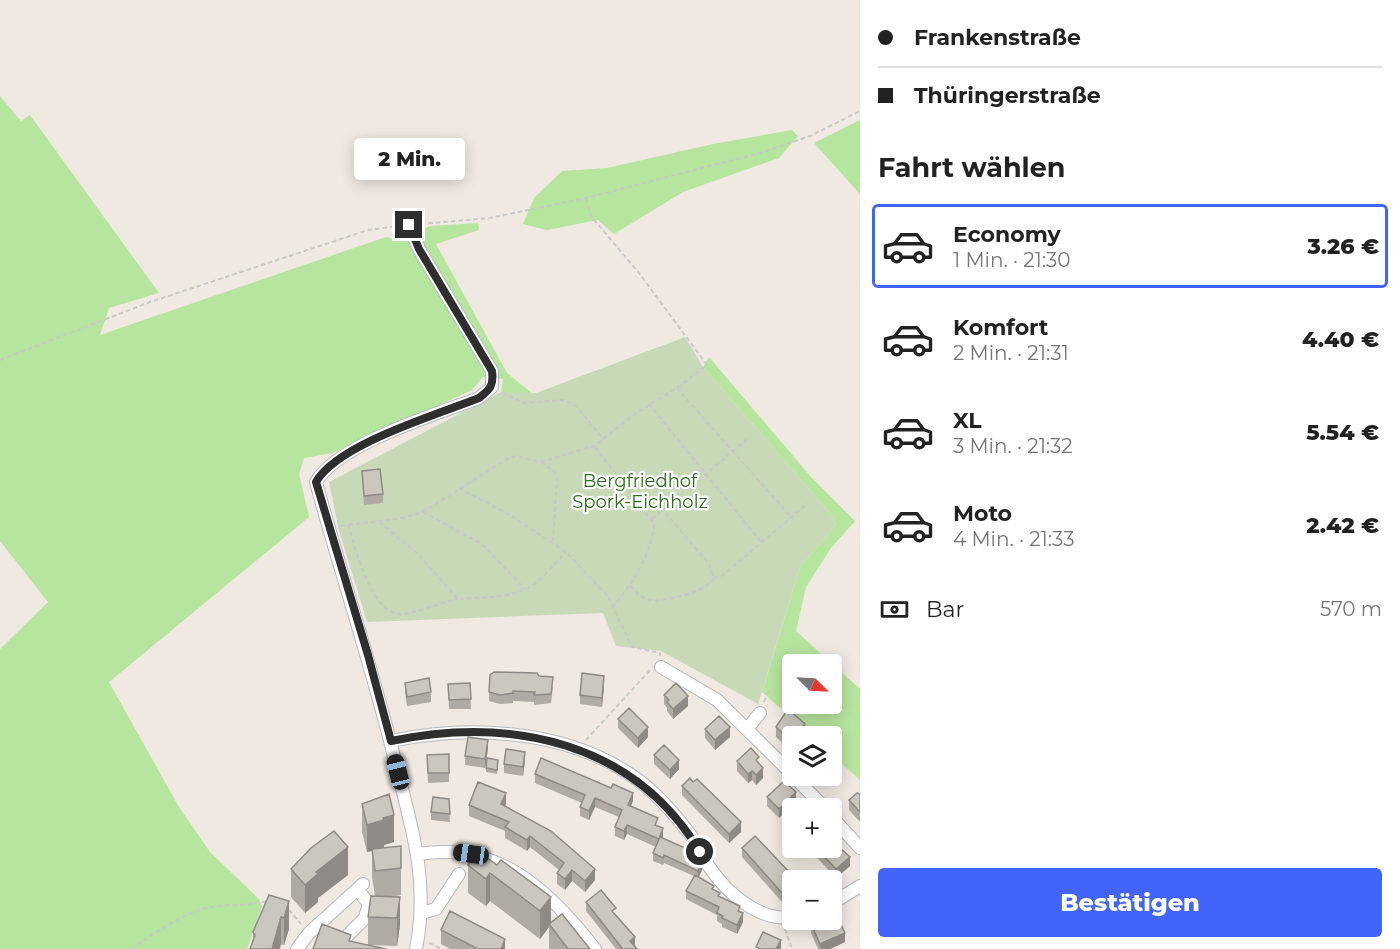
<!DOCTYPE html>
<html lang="de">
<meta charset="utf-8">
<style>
:root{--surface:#fff;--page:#f2f2f2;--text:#222;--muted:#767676;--line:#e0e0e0;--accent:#4264fb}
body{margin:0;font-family:Montserrat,sans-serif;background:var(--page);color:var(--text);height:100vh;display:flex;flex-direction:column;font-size:22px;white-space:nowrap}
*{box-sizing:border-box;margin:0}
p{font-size:20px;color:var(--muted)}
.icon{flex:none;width:33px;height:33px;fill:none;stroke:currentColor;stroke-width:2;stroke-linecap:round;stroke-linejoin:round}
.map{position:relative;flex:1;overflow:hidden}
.panel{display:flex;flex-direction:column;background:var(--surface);width:540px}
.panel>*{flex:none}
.hud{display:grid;align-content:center;height:132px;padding:0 18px;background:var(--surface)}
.needle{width:39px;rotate:114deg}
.buttons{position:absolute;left:782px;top:654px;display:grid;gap:12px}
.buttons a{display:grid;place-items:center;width:60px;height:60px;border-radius:6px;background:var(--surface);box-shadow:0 3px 15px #0003;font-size:30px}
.end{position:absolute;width:27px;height:27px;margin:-14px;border:8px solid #2e2e2e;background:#fff;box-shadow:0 0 0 3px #fff}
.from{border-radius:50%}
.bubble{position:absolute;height:42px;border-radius:6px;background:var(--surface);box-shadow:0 3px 15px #0003;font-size:20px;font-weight:800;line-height:42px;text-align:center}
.car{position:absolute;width:18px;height:36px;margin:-18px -9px;border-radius:8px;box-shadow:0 0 4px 2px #0007;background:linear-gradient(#222 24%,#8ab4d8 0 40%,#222 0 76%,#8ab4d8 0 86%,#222 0)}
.hud b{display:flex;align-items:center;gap:21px;height:57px;font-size:22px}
.hud b+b{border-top:2px solid var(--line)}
.hud i{width:15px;height:15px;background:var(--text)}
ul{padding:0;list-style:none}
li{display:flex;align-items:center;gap:18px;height:84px;margin:0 12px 9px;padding:0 6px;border:3px solid transparent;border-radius:6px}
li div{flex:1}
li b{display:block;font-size:22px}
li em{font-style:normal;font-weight:800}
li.active{border-color:var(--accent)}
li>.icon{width:54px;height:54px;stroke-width:1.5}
h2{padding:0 18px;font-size:27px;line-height:72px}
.pay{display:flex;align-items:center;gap:15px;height:66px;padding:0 18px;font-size:22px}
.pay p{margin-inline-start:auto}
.primary-button{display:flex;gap:12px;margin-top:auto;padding:12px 18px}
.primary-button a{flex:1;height:69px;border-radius:6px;background:var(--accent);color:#fff;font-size:24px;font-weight:800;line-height:69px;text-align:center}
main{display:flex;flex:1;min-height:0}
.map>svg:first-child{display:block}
</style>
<main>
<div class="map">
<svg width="860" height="949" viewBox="0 0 860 949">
<rect width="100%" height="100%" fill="#efe9e1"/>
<path fill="#b6e59e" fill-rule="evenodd" d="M0 96 21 121 30 115 159 293 109 308 100 335 386 237 405 240 430 226 478 223 479 230 436 244 507 373 533 394 511 398 501 392 503 379 483 377 472 390 333 453 304 458 299 474 309 517 109 682 179 807 210 852 259 899 262 906 247 949H0V649L48 602 0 541Z
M860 120V194L814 143Z
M792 130 798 136 779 158 683 192 614 234 598 220 547 230 523 224 534 198 562 171 607 168 713 144Z
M709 357 811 477 855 521 831 548 806 587 796 631 860 689V780L831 754V736H812L762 692 800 567 836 525 829 512 703 367ZM792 664H831V704H792Z"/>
<path fill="#c8d9b8" d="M685 337 703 367 829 512 836 525 800 567 758 704 661 651 616 646 603 613 367 622 338 527 329 482 501 392 536 393Z"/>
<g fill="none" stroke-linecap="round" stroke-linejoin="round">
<g stroke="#b4b7c1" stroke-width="14">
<path id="minor" d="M409 225 419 249 492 371V387L479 398C436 414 338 444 316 482 342 578 374 672 397 769 413 832 429 883 416 949
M661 667 717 700 792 774
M747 729 760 713
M391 741C468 725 560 729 628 773 652 788 671 810 689 833 697 844 702 857 710 868 727 893 760 922 792 917
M793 776 825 808
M831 816 860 848
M419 854C498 841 550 891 595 949
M831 904 860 886
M421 913 436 909 459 874
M338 945 365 918 369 904 358 890
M297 949 309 933 363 884"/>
</g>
<path stroke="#c9c9c9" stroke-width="2" stroke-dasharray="4.5 3" stroke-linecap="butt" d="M421 224 490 218 586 198 764 152 810 136 860 111
M0 360 150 302 368 230 397 226
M677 388 791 517
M502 393 524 403 562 400 569 402 576 406 603 439
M649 404 761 542
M595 447 654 524C651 556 632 584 613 607
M541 462 554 471 557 478 553 541
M459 488 510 515 566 552 608 596 632 647 660 653V656
M423 512 482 544 525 589
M652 519 750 437
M379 522 417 553 458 599C482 597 515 599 536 583 547 574 556 562 566 552
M348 525C356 548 372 619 404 614 422 611 440 603 458 599
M341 526 403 518 423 512 509 458 516 456 541 462 594 446 635 414 677 388 707 365 639 273 591 216 586 198
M714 578 722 576 808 503
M630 586C636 591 642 599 649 600 663 603 709 591 714 578L709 564 663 510
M764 702 769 690
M586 740 651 669
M289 910 301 924
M785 929 792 949
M429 943 442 949
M131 949C156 933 186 910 216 906 234 905 250 905 268 901"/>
<use href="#minor" stroke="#fff" stroke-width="12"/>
</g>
<path fill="#afaba4" d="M362 471 383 494V503L364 505Z
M539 676 553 687 551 703 534 705V702L513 701V703L500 704 489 701V692Z
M405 683 431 692V702L407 706 405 693Z
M470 683 471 709H449L448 684Z
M604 686 602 707 580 704V695Z
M664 695 688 706 673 719 667 711V708L664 704Z
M618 719 648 737 638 748 618 728Z
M776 727 805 734 803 736H792V748L790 750 776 737Z
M705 729 730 737 715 750 705 738Z
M488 749 485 768 465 765V756Z
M449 754V782L428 783 427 755Z
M654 755 679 769 670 779 654 764Z
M525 761 523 776 504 773V764Z
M737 761 759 764 763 778 756 785 752 780 748 783 737 771Z
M498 765 497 774 486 772V768Z
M535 774 633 801 631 806 658 826 663 837V838L690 856 702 870 699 877 714 890 720 897 740 912 743 922 737 934 722 927V924L717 921V915L686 899V891L694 876 664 863 663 865 653 861V853L656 847 627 834 624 840 615 836V827L619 817 595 807 589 820 580 816V807L582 803 535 783Z
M682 786 741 832 729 843 682 795Z
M860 794V822L849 810V800Z
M767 797 796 802 779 818 767 806Z
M449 799 450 822 431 820V812Z
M362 804 394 842 384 845V848L401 846V895L389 897 400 925 397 946 368 945V917L375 896 372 877V851L367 852 362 832Z
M506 804 505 806 595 880 585 892 572 881 565 890 557 884V873L559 870 530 847 527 851 505 838V831L469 816V805Z
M742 848 796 880 782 902 742 857Z
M808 848H831L850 866 836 878Z
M468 865H497L551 923 590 949H549V927L540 939 490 901 486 906 468 893Z
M291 869 348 875 318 898V902L305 913 291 897Z
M289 901V929L284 945 253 940V932Z
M586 902 616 915 637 949H616L586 911Z
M811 924 845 942 830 949H818L811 933Z
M441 930 505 949H450L441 944Z"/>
<path fill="#8e8b86" d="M604 676V686L602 707V698Z
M688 696V706L673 719V709Z
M805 724V734L803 736H794Z
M648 727V737L638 748V738Z
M730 727V737L715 750V740Z
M792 738V748L790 750V740Z
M488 740V749L485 768V759Z
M525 752V761L523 776V767Z
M838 755V764L831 771V762Z
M679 760V769L670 779V770Z
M763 768V778L756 785V775Z
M752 771V780L748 783V774Z
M796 792V802L779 818V809Z
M506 793V804L501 815V804Z
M633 793V801L628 813V805Z
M595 798V807L589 820V811Z
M394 815V842L384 845V848L367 852V825L383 818Z
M741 822V832L729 843V834Z
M627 825V834L624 840V831Z
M663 828V837L659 848V839Z
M530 836V847L527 851V840Z
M348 847V875L318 898V902L305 913V885L316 872Z
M850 857V866L836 878V869Z
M702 863V870L698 878V871Z
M595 869V880L585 892V881Z
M572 870V881L565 890V879Z
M490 873V901L486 906V879Z
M792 883V892L782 902V893Z
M400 897V925L397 946V918Z
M551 897V925L549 924V927L540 939V911Z
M289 901V929L284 945V918Z
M743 913V922L737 934V925Z
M281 917V944L280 949H272Z
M845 933V942L830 949H820V944Z
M635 937V946L631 949 630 941Z
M505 939V949H501Z
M781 940V949H776Z"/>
<path fill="#cbc7bf" stroke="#8e8b86" stroke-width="1.5" d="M380 469 383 494 364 496 362 471Z
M494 672 537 673 539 676 553 677 551 694 534 695 535 692 513 691V693L500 695 489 692 490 675Z
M582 673 604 676 602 698 580 695Z
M429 678 431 692 407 697 405 683Z
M470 683 471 699 449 700 448 684Z
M676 683 688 696 673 709 667 702 669 700 664 695Z
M629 708 648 727 638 738 618 719Z
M788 709 805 724 794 736H792V738L790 740 776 727Z
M719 716 730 727 715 740 705 729Z
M468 737 488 740 485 759 465 756Z
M664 745 679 760 670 770 654 755Z
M751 748 759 757 756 760 763 768 756 775 752 771 748 774 737 761Z
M831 748 838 755 831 762Z
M506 749 525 752 523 767 504 764Z
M449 754V773H428L427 755Z
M487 758 498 760 497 770 486 768Z
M541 758 611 788 613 784 633 793 628 805 658 818 655 825 663 828 659 839 627 825 624 831 615 827 622 810 595 798 589 811 580 807 585 795 535 774Z
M690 778 693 782 697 779 741 822 729 834 682 786Z
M784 781 796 792 779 809 767 797Z
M478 782 506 793 501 804 551 831 595 869 585 881 572 870 565 879 557 873 564 863 530 836 527 840 505 827 509 822 469 805Z
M857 793 860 794V812L849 800Z
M389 794 394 815 383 818 384 820 367 825 362 804Z
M433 797 449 799 450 814 431 812Z
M334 831 348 847 316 872 318 874 305 885 291 869 311 848Z
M755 836 796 879 794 880H792V883L782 893 742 848Z
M660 837 690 850 687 855 702 863 698 871 664 855 663 858 653 853Z
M831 840 850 857 836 869 816 848H831Z
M401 846V868L375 871 372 849Z
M478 851 497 865 501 860 551 897 540 911 490 873 486 879 468 865Z
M695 875 714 886 712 889 720 893 718 896 740 906 738 911 743 913 737 925 722 918 723 916 717 913 719 907 686 891Z
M601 890 616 908 612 911 635 937 630 941 637 949H620L622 948 586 902Z
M269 895 289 901 284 918 281 917 272 949H250L255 935 253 932Z
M371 896 400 897 397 918 368 917Z
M450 911 505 939 501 949H478L441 930Z
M836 913 845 933 820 944 811 924 820 920H831V915Z
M562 914 590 949H568L549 924Z
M322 924 351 935 349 941 386 949H313Z
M763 932 781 940 776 949H760L756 947Z"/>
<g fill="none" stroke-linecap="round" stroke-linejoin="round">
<path stroke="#2e2e2e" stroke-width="8" d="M409 225 419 249 492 371C494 386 490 389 479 398 436 415 338 444 316 482L368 655 391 741C510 716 634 741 700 852"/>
</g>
<g text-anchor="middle" stroke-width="4.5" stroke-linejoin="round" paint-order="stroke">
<g font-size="18" fill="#2c6e1b" stroke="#fff">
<text x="640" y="487">Bergfriedhof<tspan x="640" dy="21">Spork-Eichholz</tspan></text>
</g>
</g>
</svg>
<div class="buttons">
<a><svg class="needle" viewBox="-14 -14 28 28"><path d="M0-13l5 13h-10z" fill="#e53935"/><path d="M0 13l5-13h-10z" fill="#767676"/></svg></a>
<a><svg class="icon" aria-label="layers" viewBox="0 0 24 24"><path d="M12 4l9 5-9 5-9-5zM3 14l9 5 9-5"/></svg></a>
<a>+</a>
<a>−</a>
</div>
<i class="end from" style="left:700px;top:852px"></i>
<i class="end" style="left:409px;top:225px"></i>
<div class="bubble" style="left:354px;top:138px;width:111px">2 Min.</div>
<i class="car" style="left:398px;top:772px;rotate:346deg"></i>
<i class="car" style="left:471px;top:854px;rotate:278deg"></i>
</div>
<section class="panel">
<div class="hud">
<b><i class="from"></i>Frankenstraße</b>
<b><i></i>Thüringerstraße</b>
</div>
<h2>Fahrt wählen</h2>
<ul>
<li class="active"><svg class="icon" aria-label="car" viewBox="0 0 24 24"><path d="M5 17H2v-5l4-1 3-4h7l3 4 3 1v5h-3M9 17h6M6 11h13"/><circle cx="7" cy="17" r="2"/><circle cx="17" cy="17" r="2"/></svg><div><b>Economy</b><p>1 Min. · 21:30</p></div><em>3.26 €</em></li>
<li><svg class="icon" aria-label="car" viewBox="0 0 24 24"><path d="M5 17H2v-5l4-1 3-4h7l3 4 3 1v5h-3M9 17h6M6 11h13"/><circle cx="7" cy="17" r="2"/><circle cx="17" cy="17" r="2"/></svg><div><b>Komfort</b><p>2 Min. · 21:31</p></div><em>4.40 €</em></li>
<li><svg class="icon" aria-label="car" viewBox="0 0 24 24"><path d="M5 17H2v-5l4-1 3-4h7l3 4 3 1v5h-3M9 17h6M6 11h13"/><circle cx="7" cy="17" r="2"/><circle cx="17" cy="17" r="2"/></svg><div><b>XL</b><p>3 Min. · 21:32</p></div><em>5.54 €</em></li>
<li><svg class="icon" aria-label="car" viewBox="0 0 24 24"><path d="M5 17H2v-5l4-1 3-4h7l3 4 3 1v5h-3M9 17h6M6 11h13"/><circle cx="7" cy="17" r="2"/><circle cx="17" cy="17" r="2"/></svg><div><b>Moto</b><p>4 Min. · 21:33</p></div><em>2.42 €</em></li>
</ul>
<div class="pay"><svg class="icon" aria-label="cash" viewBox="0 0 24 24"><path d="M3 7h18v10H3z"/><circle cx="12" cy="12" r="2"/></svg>Bar<p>570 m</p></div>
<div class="primary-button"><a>Bestätigen</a></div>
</section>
</main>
